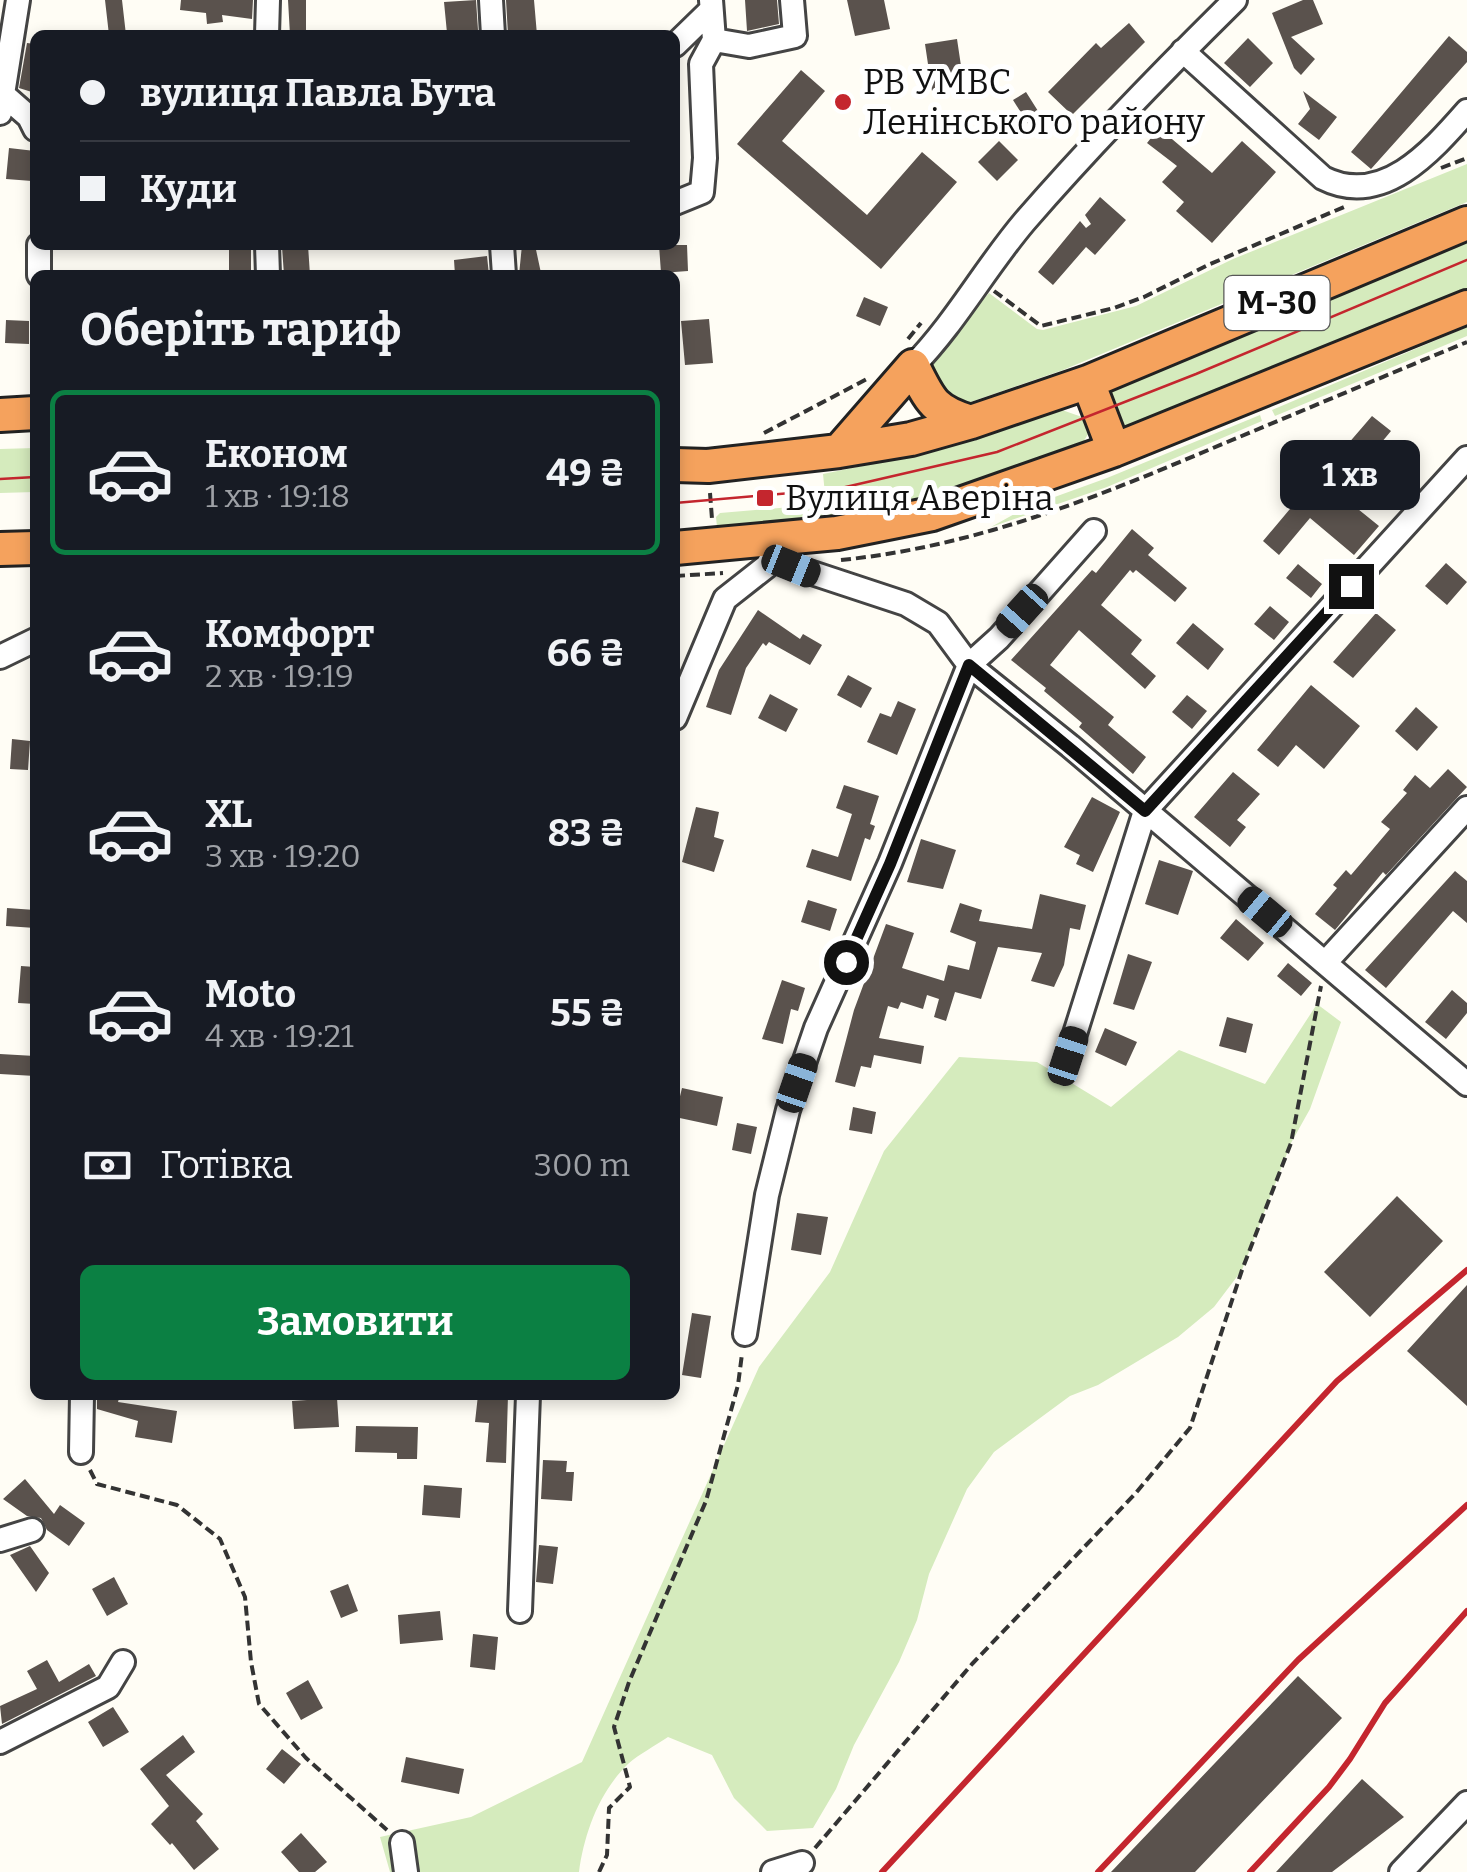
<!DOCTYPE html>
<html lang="uk">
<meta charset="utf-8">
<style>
:root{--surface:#171b24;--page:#242831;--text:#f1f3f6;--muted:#9ea1a6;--line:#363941;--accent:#0b8043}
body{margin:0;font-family:Bitter,serif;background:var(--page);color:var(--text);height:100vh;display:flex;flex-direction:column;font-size:38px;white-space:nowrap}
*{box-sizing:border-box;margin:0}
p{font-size:32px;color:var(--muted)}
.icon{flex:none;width:55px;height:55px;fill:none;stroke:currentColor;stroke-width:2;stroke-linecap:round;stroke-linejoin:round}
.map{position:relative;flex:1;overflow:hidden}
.drawer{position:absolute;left:30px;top:270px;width:650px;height:1130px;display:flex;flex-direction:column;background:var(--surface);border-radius:15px;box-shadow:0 5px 15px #0003}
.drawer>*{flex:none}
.guide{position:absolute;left:30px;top:30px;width:650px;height:220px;border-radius:15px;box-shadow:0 5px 15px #0003;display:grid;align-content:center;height:220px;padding:0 50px;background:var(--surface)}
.end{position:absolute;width:45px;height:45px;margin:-22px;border:12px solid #111;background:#fff;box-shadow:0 0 0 5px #fff}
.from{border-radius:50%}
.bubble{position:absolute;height:70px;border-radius:15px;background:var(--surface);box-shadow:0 5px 15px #0003;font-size:32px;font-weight:700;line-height:70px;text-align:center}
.car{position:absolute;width:30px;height:60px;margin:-30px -15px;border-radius:12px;box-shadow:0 0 8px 2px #0007;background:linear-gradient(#222 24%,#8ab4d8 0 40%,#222 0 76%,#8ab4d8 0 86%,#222 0)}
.guide b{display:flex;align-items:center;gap:35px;height:95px;font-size:38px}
.guide b+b{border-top:2px solid var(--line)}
.guide i{width:25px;height:25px;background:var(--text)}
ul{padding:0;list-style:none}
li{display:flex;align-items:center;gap:30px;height:165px;margin:0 20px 15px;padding:0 30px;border:5px solid transparent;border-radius:15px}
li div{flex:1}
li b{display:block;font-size:38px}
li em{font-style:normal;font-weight:700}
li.selected{border-color:var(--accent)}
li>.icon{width:90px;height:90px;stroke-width:1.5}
h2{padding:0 50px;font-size:45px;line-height:120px}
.pay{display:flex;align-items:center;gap:25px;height:110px;padding:0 50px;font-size:38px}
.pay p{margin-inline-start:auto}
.cta{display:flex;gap:20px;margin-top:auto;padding:20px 50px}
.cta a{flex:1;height:115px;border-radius:15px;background:var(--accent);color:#fff;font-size:40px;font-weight:700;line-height:115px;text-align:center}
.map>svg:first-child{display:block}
</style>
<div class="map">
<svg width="1467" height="1872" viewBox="0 0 1467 1872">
<rect width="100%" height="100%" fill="#fffdf5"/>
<path fill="#d5ebbd" d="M1467 164V202L1063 370 959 406 948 403 932 370C939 341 970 315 989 293L1037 329 1043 330 1136 306 1233 259Z
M1467 243V289L1122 433 1104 392Z
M1467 327V336L1275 416 1272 410Z
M1062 410 1082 417 1088 434 1081 446C1035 462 990 479 943 493 870 514 793 523 717 527L716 517 720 513 826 504 823 474 940 450Z
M1260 415 1262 421 1107 487 991 527 1027 507 1107 478Z
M35 448V492L0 493V449Z
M1317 1004 1341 1022 1310 1109 1291 1143 1242 1270 1214 1307 1178 1337 1098 1385 1070 1396 994 1452 967 1489 929 1574 917 1620 899 1662 854 1745 836 1789 813 1828 767 1831 734 1798 712 1755 668 1737C655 1746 639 1754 628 1764 599 1792 584 1834 579 1872H390L380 1837 471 1817 582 1762 759 1367 830 1272 884 1151 959 1057 1037 1062 1111 1107 1179 1050 1265 1084Z"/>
<path fill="#5a524d" d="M105 0H122L126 35H109Z
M181 0H253L252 19 222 15 223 22 207 24 206 13 180 10Z
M288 0H306V35H290Z
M476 0 478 30 447 33 444 2Z
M506 0H534L537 35H508Z
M745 0H777L779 24 747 31Z
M847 0H884L890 29 855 36Z
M1303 0H1313L1323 24 1291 37 1315 59 1301 75 1294 68 1272 13Z
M1129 23 1145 42 1072 115 1048 92 1096 43 1101 48Z
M1449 36 1467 52V62L1371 169 1351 152Z
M1248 38 1273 63 1250 87 1224 63Z
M957 39 964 86 932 91 925 44Z
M27 43 35 44V93L19 88Z
M801 70 825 91 782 141 867 215 922 152 957 182 881 269 737 144Z
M1303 91 1337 117 1319 140 1298 124 1310 109Z
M1026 92 1050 130 1037 138 1013 100Z
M1159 128 1212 173 1242 141 1276 172 1212 243 1176 211 1184 202 1162 182 1177 166 1147 143Z
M999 141 1018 160 997 181 978 162Z
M9 148 35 151 32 181 6 179Z
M1100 197 1126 220 1095 255 1086 247 1053 285 1038 272 1080 221 1086 228 1091 224 1085 215Z
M229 245H251V275H229Z
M308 245 310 275H284L282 247Z
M522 245H535L541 273 519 275Z
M659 245H687L688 271 661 273Z
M487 256 489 275H455L454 260Z
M864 297 888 307 880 326 856 316Z
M709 319 713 363 685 365 681 321Z
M6 320 29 321V344L5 343Z
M1372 416 1391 431 1366 461 1379 473 1353 505 1379 526 1354 555 1310 518 1279 555 1263 541 1295 503 1284 494 1303 470 1316 481Z
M1132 529 1154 548 1148 555 1187 588 1175 602 1136 570 1133 573 1130 570 1101 605 1142 640 1131 654 1156 676 1145 689 1079 630 1050 665 1114 717 1108 725 1146 757 1133 774 1079 727 1082 723 1044 691 1046 688 1011 660 1092 570 1096 573Z
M1446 563 1467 582 1447 605 1425 586Z
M1298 564 1322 584 1311 598 1286 578Z
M1270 606 1289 622 1274 640 1254 624Z
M758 610 800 639 803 634 822 645 810 665 769 642 766 646 763 643 746 668 731 715 706 707 719 670Z
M1376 613 1396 630 1353 678 1333 662Z
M1193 623 1224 649 1208 670 1176 643Z
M848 675 872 688 861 708 837 695Z
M1311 685 1360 726 1324 769 1296 745 1278 767 1257 750Z
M770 694 798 709 786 732 758 718Z
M1187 695 1207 711 1192 729 1172 712Z
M898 701 916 709 897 755 867 742 880 713 891 717Z
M1416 707 1438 727 1417 751 1395 731Z
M12 739 30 741 28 770 10 769Z
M1448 769 1467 787 1386 875 1383 872 1335 930 1315 914 1337 888 1333 885 1346 870 1351 875 1390 829 1381 822 1407 793 1403 790 1415 775 1430 788Z
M1233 772 1260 794 1237 820 1246 827 1230 847 1194 817Z
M844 785 879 796 870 824 875 826 870 840 865 838 851 881 806 867 812 849 838 857 852 814 836 808Z
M1092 797 1120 812 1093 872 1076 864 1080 855 1064 847Z
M696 807 719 812 714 837 724 840 714 872 682 862Z
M921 839 956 850 943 889 907 882Z
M1159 860 1193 871 1178 915 1145 904Z
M1455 871 1467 881V923L1453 911 1386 988 1365 970Z
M1040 894 1086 905 1080 930 1070 928 1064 965 1054 987 1031 981 1042 953 998 947 981 999 955 992 946 1021 934 1017 939 999 927 995 923 1009 901 1002 898 1009 888 1006 879 1038 924 1046 921 1064 874 1055 871 1068 861 1066 855 1087 835 1082 854 1010 886 924 914 933 902 968 944 981 948 965 969 970 976 942 950 932 960 903 982 910 979 921 1032 929Z
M808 900 837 909 830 931 801 922Z
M7 908 35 910V928L6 926Z
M1236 919 1264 943 1248 961 1220 938Z
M1128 954 1152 962 1134 1010 1113 1004Z
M1288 963 1312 983 1301 996 1277 976Z
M21 966 35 967V1004L18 1003Z
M782 980 805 988 798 1011 791 1009 783 1044 762 1039Z
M1452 990 1467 1003V1013L1446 1039 1425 1022Z
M1227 1017 1253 1024 1246 1053 1219 1046Z
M1105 1028 1137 1042 1126 1066 1095 1052Z
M0 1054 35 1056V1076L0 1074Z
M682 1088 723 1097 717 1126 675 1117Z
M853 1107 876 1112 872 1134 849 1130Z
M737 1123 757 1127 751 1154 732 1150Z
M1397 1196 1443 1241 1370 1317 1324 1272Z
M797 1213 828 1217 821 1255 791 1250Z
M1467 1285V1406L1407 1351Z
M692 1313 711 1316 701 1378 682 1375Z
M97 1395H120L118 1402 177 1411 172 1443 135 1437 138 1421 97 1409Z
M478 1395H508L506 1463 486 1462 489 1423 475 1422Z
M337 1398 339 1427 294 1429 292 1401Z
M356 1426 418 1427 417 1459H397V1453L355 1452Z
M543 1460 567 1461 566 1472H574L572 1501 541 1499Z
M25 1479 54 1514 60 1505 85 1523 69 1546 47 1530 41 1518 27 1516 3 1499Z
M424 1485 462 1488 460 1518 422 1515Z
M539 1545 558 1547 553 1584 536 1582Z
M30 1546 49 1573 36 1592 10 1555Z
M114 1577 128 1604 107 1616 92 1589Z
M348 1584 358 1611 341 1618 330 1591Z
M440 1611 443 1640 400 1644 398 1615Z
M473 1634 498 1637 495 1670 470 1667Z
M47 1660 59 1682 89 1664 96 1676 2 1724 0 1706 37 1689 27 1671Z
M1298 1676 1342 1718 1195 1872H1111Z
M308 1680 323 1708 301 1720 286 1693Z
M113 1707 129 1732 103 1747 88 1722Z
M183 1735 195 1752 166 1775 203 1814 196 1821 219 1849 194 1870 172 1843 170 1845 151 1824 169 1806 140 1769Z
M282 1749 301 1764 284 1784 266 1769Z
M406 1757 464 1769 459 1794 401 1782Z
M1362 1779 1404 1817 1332 1872H1276Z
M301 1833 327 1862 315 1872H299L281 1852Z"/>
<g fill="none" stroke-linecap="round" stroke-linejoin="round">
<g stroke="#444" stroke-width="28">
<path id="minor" d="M491 0 493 35
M711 0 714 40 749 46 795 36 792 0
M267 35 268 0
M675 45 711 10
M1183 51 1323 178C1382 208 1431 152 1467 111
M5 96 29 117 35 129
M0 113 18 0
M675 203 702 192 705 158 701 64 714 40
M267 245 268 275
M502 245 504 275
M39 275V245
M913 366C956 322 985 268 1025 221 1091 145 1163 71 1235 0
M782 539 791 566 906 604 938 623 969 665 1070 746 1467 1084
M0 657 35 640
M675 718 725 599 767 566 782 539
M1325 963 1467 808
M1068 1056 1145 811 1467 458
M745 1334 767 1195 788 1110 816 1028 890 863 969 665 999 638 1094 531
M81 1452 82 1395
M0 1540 32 1530
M520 1611 528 1395
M0 1742 108 1687 123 1662
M402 1843 406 1872
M773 1872 802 1863
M1401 1872 1467 1803"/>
</g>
<g stroke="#222" stroke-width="38">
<path id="highway" d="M1088 382 1114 450
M0 415 35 413
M839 451 913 366C930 401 934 411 971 422
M675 465 708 466 839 451 911 439 971 422 1088 382 1467 223
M675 548 837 533 932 514 1114 450 1467 307
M0 549 35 548"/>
</g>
<path stroke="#333" stroke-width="4" stroke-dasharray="10 5" stroke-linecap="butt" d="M1441 168 1467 158
M994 291 1041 326 1114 308 1144 297 1208 265 1344 207
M908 339 921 323
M764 433 867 379
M710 493 712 519
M841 560C972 547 1093 499 1213 448 1297 413 1382 377 1467 342
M675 576 723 573
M90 1470 97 1484 177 1505 220 1539 245 1597 251 1662 259 1704 306 1758 387 1830
M815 1848 972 1664 1135 1494 1190 1428 1242 1270 1291 1143 1321 986
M599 1872 607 1855 609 1808 630 1787 614 1727 629 1682 706 1501 738 1385 742 1354"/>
<use href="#minor" stroke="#fff" stroke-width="22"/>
<use href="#highway" stroke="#f5a25d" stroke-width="32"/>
<path stroke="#c4262e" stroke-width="2.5" d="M0 479 35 477
M675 503 837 489 997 452 1196 374 1467 260"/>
<path stroke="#c4262e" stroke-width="6" d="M882 1872 1337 1381 1467 1270
M1098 1872 1298 1660 1467 1505
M1250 1872 1329 1787 1350 1759 1385 1703 1467 1611"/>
</g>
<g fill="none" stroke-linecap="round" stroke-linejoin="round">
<path stroke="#111" stroke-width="12" d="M846 962 890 864 969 665 1145 811 1351 586"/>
</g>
<g fill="#c4262e" stroke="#fff" stroke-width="4">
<circle cx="843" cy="102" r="10"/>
<rect x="755" y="488" width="20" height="20" rx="5"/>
</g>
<g text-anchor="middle" stroke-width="10" stroke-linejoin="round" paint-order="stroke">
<rect fill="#fff" stroke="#585858" stroke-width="2.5" x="1224.5" y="276" width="105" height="54" rx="8"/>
<g font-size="32" font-weight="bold" fill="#111">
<text x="1277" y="314">М-30</text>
</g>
<g font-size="35" fill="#111" stroke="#fff" text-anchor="start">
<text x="863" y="94">РВ УМВС<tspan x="863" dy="40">Ленінського району</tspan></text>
<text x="785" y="510">Вулиця Аверіна</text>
</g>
</g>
</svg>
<i class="end from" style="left:846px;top:962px"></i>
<i class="end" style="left:1351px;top:586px"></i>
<div class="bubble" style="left:1280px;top:440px;width:140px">1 хв</div>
<i class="car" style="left:791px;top:566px;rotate:112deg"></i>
<i class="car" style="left:1022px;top:611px;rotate:222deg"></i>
<i class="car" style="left:1265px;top:912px;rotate:310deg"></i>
<i class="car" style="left:1068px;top:1056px;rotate:18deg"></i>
<i class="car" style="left:797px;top:1083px;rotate:19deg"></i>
<div class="guide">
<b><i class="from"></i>вулиця Павла Бута</b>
<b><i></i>Куди</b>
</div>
<section class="drawer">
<h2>Оберіть тариф</h2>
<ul>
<li class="selected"><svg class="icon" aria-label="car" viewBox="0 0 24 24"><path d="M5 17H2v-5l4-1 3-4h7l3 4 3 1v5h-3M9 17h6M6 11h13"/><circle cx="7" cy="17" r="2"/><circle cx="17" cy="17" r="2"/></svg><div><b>Економ</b><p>1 хв · 19:18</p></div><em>49 ₴</em></li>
<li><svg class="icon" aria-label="car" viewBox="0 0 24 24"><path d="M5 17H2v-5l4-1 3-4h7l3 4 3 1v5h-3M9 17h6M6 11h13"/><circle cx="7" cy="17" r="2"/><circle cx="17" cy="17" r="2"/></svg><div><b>Комфорт</b><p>2 хв · 19:19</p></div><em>66 ₴</em></li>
<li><svg class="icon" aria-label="car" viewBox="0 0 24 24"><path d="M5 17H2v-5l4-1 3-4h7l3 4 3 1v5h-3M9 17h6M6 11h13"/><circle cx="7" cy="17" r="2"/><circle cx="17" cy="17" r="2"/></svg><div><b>XL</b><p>3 хв · 19:20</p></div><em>83 ₴</em></li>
<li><svg class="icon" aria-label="car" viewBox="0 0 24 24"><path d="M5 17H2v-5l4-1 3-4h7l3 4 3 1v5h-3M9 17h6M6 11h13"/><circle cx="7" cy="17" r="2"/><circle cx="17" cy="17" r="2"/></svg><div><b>Moto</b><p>4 хв · 19:21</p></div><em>55 ₴</em></li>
</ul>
<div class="pay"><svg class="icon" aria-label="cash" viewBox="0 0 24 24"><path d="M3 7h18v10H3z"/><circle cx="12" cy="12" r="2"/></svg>Готівка<p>300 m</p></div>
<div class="cta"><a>Замовити</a></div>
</section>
</div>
